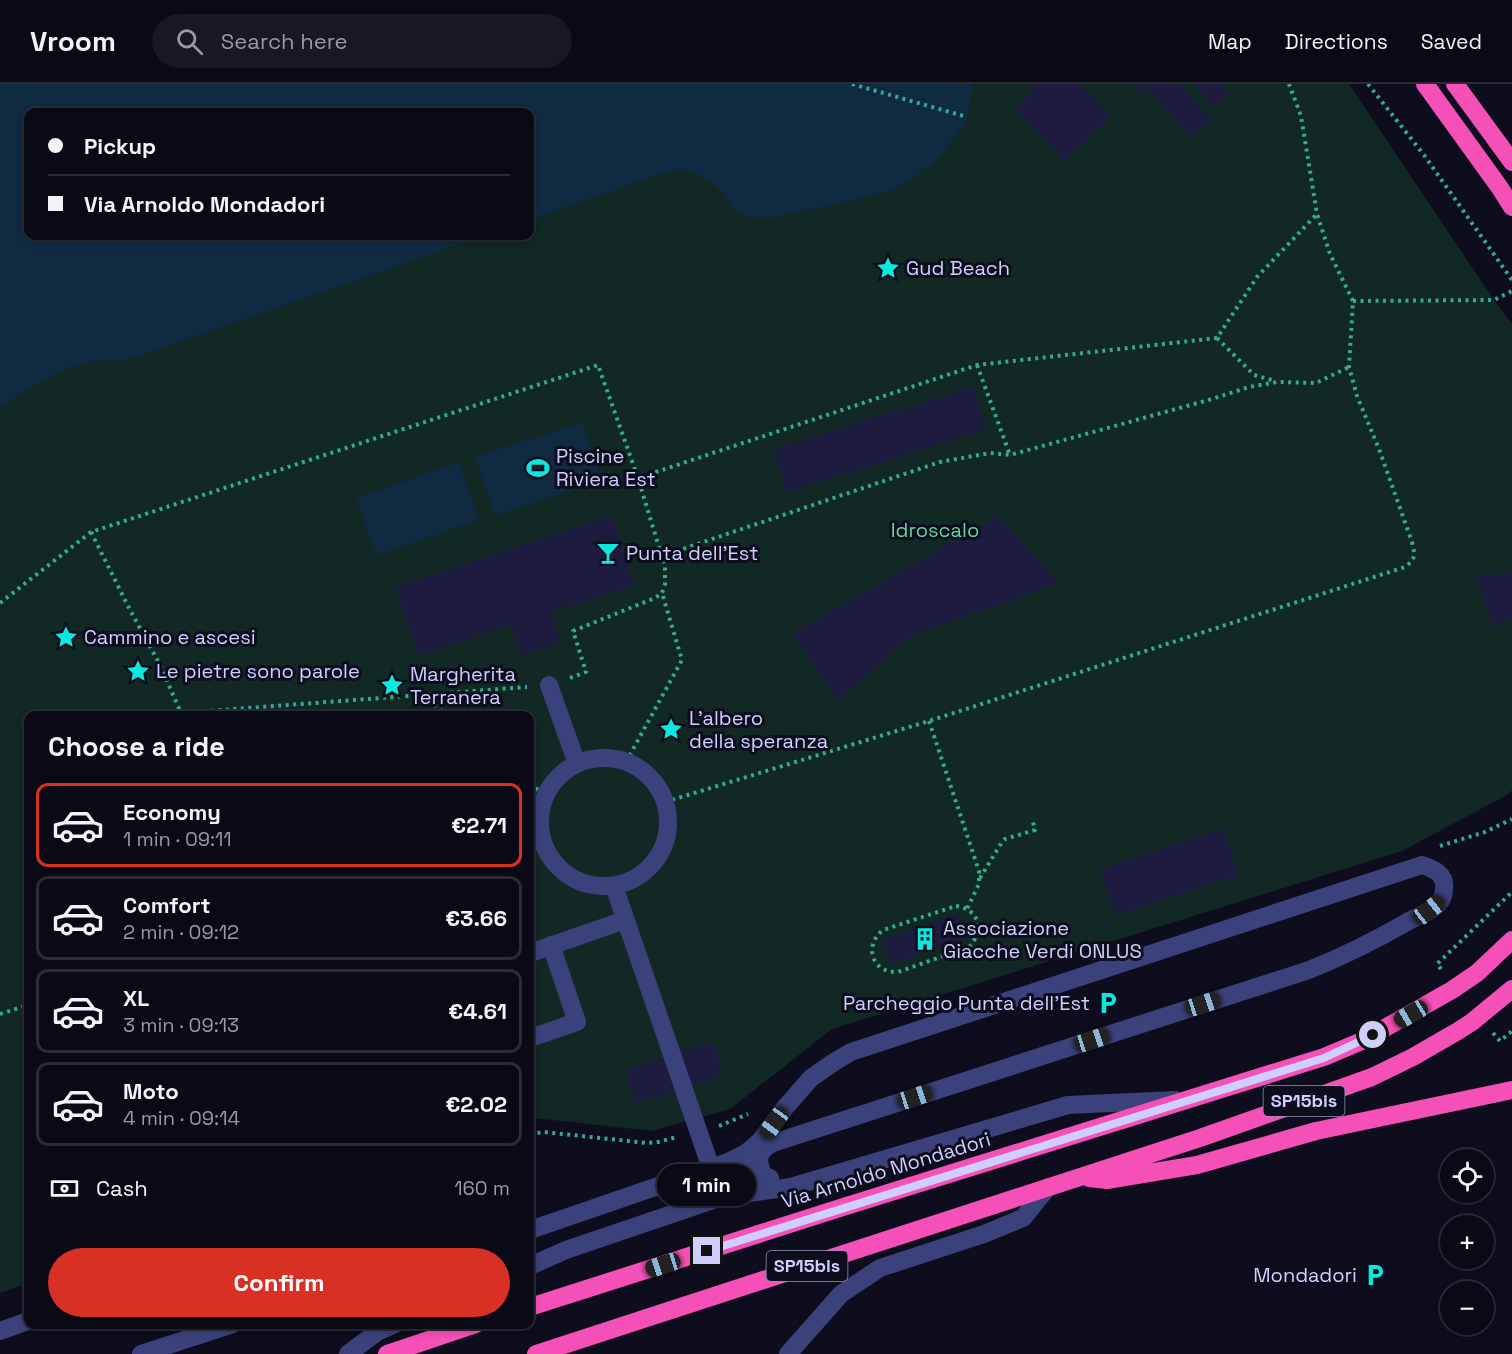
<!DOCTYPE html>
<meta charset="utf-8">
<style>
:root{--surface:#0a0a16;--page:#181823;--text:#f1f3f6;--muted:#999aa1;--line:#2a2b35;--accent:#d93025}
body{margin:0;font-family:"Space Grotesk",sans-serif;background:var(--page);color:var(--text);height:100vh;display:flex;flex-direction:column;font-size:22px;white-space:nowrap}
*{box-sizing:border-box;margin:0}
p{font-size:20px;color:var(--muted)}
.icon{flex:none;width:33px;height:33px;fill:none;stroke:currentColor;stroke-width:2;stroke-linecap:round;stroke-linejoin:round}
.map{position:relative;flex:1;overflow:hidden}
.sheet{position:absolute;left:24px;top:627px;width:510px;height:618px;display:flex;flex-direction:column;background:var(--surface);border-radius:12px;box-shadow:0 3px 9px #0003,0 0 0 2px var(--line)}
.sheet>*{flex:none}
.top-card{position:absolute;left:24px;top:24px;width:510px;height:132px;border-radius:12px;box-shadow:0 3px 9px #0003,0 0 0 2px var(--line);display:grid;align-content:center;height:132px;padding:0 24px;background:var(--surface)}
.controls{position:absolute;left:1440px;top:1065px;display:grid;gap:12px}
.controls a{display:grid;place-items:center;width:54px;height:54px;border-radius:50%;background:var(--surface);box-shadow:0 3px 9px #0003,0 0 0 2px var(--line);font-size:30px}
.end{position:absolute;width:27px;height:27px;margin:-14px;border:8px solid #cecffc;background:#111;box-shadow:0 0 0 3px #111}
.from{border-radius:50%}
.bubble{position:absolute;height:42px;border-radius:21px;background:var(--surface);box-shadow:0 3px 9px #0003,0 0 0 2px var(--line);font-size:20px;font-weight:800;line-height:42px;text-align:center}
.car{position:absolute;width:18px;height:36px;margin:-18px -9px;border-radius:8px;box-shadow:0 0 4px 2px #0007;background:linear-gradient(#222 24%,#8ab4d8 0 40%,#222 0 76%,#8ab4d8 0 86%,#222 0)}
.top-card b{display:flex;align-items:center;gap:21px;height:57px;font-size:22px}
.top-card b+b{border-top:2px solid var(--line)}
.top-card i{width:15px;height:15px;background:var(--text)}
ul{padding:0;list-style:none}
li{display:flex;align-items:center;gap:18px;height:84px;margin:0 12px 9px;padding:0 12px;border:3px solid var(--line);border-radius:12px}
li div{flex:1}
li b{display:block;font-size:22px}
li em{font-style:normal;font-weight:800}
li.selected{border-color:var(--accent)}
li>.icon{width:54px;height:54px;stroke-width:1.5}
h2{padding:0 24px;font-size:27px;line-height:72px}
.pay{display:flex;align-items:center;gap:15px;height:66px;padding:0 24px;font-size:22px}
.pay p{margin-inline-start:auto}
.button{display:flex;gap:12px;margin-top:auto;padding:12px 24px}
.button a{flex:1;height:69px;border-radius:36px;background:var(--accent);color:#fff;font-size:24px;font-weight:800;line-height:69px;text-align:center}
header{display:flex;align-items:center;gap:36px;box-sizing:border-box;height:84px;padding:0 30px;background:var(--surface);border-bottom:2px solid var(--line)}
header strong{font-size:28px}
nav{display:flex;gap:33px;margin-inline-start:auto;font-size:21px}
.search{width:420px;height:54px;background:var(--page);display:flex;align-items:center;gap:15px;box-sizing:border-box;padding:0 21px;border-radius:33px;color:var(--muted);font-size:22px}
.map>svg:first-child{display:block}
</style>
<header>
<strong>Vroom</strong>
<div class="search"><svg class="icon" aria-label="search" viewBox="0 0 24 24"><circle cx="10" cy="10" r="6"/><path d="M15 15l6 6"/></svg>Search here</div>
<nav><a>Map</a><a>Directions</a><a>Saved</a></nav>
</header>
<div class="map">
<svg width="1512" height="1270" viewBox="0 0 1512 1270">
<rect width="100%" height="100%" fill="#0e0d1e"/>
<path fill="#112824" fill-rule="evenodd" d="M0 0H1349L1494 216 1512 240V706L1507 711 1402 767 832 945 730 1025 652 1047 534 1034 530 1035V632H28V1199L0 1209ZM28 28H530V152H28Z"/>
<path fill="#0f2a41" d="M0 0H973L966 38 959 48 938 75 913 94 898 103 880 110 772 134C761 134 750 135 740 129 731 124 728 115 722 108 706 90 685 82 663 89L530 136V28H28V152H484L136 273 121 277 95 276 67 284 32 303 0 324Z
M582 338 602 396 495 432 475 373Z
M459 378 479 436 376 472 356 414Z"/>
<path fill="#1d1b3e" d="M1032 0H1080L1111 32 1065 77 1015 25 1032 8 1031 4Z
M1131 0H1180L1211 36 1190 54 1148 4 1140 11Z
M1195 0H1220L1229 11 1214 23Z
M973 303 986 346 787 408 773 365Z
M612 432 635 501 551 528 561 559 521 572 511 541 418 572 395 503Z
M998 432 1060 499 911 552 838 617 793 549Z
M1512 489V532L1493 544 1476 492Z
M1223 744 1239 791 1116 832 1100 785Z
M960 829 968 854 891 880 882 856Z
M713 958 723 992 635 1020 625 986Z"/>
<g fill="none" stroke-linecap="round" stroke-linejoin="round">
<path stroke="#34aa91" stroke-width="4" stroke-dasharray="3 4.5" stroke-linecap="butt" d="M852 0 967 33
M1368 0 1424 71 1512 196
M1353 217 1494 216 1512 207
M1217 254 1254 291 1275 297
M977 281 1010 371
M91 448 130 526 159 579 182 631
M662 472 940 378 990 369 1010 371 1212 315 1249 303 1277 298 1316 299 1349 283
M0 519 91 448 598 281 638 394 977 281 1217 254 1257 193 1317 130
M570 594 586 588 573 547 655 514 662 509 665 500V483L638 394
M423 611 448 632
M181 629 527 603
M929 637 979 787V800L967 825
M626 678 682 576 662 509
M530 699 546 713
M665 718 929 637 1405 483C1416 475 1415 471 1412 458L1379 365 1357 312 1349 283 1353 217 1330 170 1317 130 1301 32 1289 0
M530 761 543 757
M1440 762 1485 748 1512 735
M980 794 1002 758 1005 755 1035 746 1032 734
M956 822C979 825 985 846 969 863L898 888C872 889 863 862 883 846Z
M1441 885 1437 880 1512 808
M0 930 28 921
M1493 949 1500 957 1512 947
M719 1042 748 1030
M530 1050 544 1048 647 1059 658 1058 677 1053"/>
<path stroke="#3b427b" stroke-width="18" d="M549 601 577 680
M540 738a64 64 0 1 1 128 0a64 64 0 1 1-128 0Z
M614 802 711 1084
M530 869 625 836
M530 954 577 938 551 861
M728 1078 746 1069 760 1057 783 1026 811 994 834 978 851 968 1422 781C1434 785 1446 790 1444 805 1444 809 1442 815 1440 818 1433 827 1418 832 1409 837 1376 856 1344 872 1309 886L773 1059C757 1068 757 1075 763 1091
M530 1146 728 1078 736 1079 770 1094
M530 1182 566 1166 722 1113 791 1103 1068 1021 1175 1016
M0 1247 28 1237
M141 1270 233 1240
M348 1270 377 1248 395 1240
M788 1270 841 1210 880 1184 984 1150 1023 1134 1048 1103"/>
<path stroke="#f550b7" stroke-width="18" d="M1425 0 1500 104 1512 123
M1455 0 1512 78
M1089 1094 1107 1096 1197 1081 1316 1047 1512 1006
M530 1223 840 1124 1324 973 1362 957 1452 906 1477 889 1512 856
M387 1270 476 1240
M536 1270 1200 1054 1372 993 1413 973 1458 947 1472 938 1512 905"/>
</g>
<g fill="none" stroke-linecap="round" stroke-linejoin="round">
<path stroke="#cecffc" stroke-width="8" d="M707 1167 1324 974 1373 951"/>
</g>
<defs>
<g id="sight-bare" transform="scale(1.8)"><path d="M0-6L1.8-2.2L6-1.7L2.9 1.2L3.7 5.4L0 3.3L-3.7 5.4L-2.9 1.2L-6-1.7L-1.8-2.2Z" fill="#0de8de" stroke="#0e0d1e" stroke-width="2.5" paint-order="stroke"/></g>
<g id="stadium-bare" transform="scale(1.8)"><path d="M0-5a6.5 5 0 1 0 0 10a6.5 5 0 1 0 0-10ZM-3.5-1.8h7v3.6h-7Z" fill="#0de8de" stroke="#0e0d1e" stroke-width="2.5" paint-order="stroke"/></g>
<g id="bar-bare" transform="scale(1.8)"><path d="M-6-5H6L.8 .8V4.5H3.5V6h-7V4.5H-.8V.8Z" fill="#0de8de" stroke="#0e0d1e" stroke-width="2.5" paint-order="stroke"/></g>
<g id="building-bare" transform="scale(1.8)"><path d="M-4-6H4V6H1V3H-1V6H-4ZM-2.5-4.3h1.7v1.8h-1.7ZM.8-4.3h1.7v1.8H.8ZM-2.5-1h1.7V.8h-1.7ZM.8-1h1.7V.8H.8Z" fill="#0de8de" stroke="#0e0d1e" stroke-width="2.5" paint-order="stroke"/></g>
<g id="parking-bare" transform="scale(1.8)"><path d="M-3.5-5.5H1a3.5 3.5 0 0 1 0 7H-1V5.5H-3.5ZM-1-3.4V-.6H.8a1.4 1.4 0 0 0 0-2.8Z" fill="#0de8de" stroke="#0e0d1e" stroke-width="2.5" paint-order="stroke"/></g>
</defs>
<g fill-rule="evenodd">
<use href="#sight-bare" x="888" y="184"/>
<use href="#stadium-bare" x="538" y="384"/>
<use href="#bar-bare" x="608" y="469"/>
<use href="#sight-bare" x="66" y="553"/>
<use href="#sight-bare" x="138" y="587"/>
<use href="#sight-bare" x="392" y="601"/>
<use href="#sight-bare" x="671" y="645"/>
<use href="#building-bare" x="925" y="855"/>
<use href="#parking-bare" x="1108" y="919"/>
<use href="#parking-bare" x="1375" y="1191"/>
</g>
<g text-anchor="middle" stroke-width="6" stroke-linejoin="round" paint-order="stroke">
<g fill="#0e0d1e" stroke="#9495b9" stroke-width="1.5">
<rect x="1263.5" y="1002" width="81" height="30" rx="4.5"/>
<rect x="766.5" y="1167" width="81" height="30" rx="4.5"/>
</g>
<g font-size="18" font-weight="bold" fill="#cecffc">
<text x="1304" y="1023">SP15bis</text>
<text x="807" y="1188">SP15bis</text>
</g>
<g font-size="20" fill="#cecffc" stroke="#0e0d1e" text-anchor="start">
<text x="906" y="191">Gud Beach</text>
<text x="556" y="379">Piscine<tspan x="556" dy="23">Riviera Est</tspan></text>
<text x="626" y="476">Punta dell'Est</text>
<text x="84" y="560">Cammino e ascesi</text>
<text x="156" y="594">Le pietre sono parole</text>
<text x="410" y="597">Margherita<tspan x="410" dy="23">Terranera</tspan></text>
<text x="689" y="641">L'albero<tspan x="689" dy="23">della speranza</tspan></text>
<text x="943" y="851">Associazione<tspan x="943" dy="23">Giacche Verdi ONLUS</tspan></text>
<text x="1090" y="926" text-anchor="end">Parcheggio Punta dell'Est</text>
<text x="1357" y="1198" text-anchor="end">Mondadori</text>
</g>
<g font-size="20" fill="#5fd7a7" stroke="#0e0d1e">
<text x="935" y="453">Idroscalo</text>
</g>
<g font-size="20" fill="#cecffc" stroke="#0e0d1e">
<text transform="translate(886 1086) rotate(-17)" y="7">Via Arnoldo Mondadori</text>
</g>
</g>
</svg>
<div class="controls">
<a><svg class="icon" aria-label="locate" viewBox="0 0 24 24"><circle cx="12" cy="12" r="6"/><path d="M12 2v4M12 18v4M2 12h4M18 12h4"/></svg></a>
<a>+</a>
<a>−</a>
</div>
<i class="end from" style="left:1373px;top:951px"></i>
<i class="end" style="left:707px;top:1167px"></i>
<div class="bubble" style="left:657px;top:1080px;width:99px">1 min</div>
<i class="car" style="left:1429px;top:826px;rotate:52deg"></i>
<i class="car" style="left:1203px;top:920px;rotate:72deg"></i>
<i class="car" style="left:1411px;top:930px;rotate:240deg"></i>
<i class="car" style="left:1092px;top:956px;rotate:72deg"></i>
<i class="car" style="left:915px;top:1013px;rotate:72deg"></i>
<i class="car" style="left:774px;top:1039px;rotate:216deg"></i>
<i class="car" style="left:663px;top:1181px;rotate:252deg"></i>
<div class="top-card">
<b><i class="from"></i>Pickup</b>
<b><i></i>Via Arnoldo Mondadori</b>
</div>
<section class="sheet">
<h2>Choose a ride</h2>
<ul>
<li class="selected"><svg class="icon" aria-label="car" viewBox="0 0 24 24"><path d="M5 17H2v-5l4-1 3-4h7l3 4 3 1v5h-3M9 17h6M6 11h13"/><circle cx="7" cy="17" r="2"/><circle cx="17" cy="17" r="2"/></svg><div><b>Economy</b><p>1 min · 09:11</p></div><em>€2.71</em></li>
<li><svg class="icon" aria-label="car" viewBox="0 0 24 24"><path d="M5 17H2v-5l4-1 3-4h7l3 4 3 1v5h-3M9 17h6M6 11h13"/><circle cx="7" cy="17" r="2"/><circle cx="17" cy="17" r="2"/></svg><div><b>Comfort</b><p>2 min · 09:12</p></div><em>€3.66</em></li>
<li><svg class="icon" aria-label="car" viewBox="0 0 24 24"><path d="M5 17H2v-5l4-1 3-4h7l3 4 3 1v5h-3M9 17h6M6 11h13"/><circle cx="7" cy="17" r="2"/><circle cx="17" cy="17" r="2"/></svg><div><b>XL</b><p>3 min · 09:13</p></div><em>€4.61</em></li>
<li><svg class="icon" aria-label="car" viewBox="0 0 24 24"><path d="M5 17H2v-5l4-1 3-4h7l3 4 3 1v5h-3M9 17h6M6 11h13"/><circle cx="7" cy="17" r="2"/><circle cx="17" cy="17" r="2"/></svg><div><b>Moto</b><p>4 min · 09:14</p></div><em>€2.02</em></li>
</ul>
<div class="pay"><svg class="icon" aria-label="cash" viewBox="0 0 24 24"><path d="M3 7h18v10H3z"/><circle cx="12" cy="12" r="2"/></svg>Cash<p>160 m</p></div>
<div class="button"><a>Confirm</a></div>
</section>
</div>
